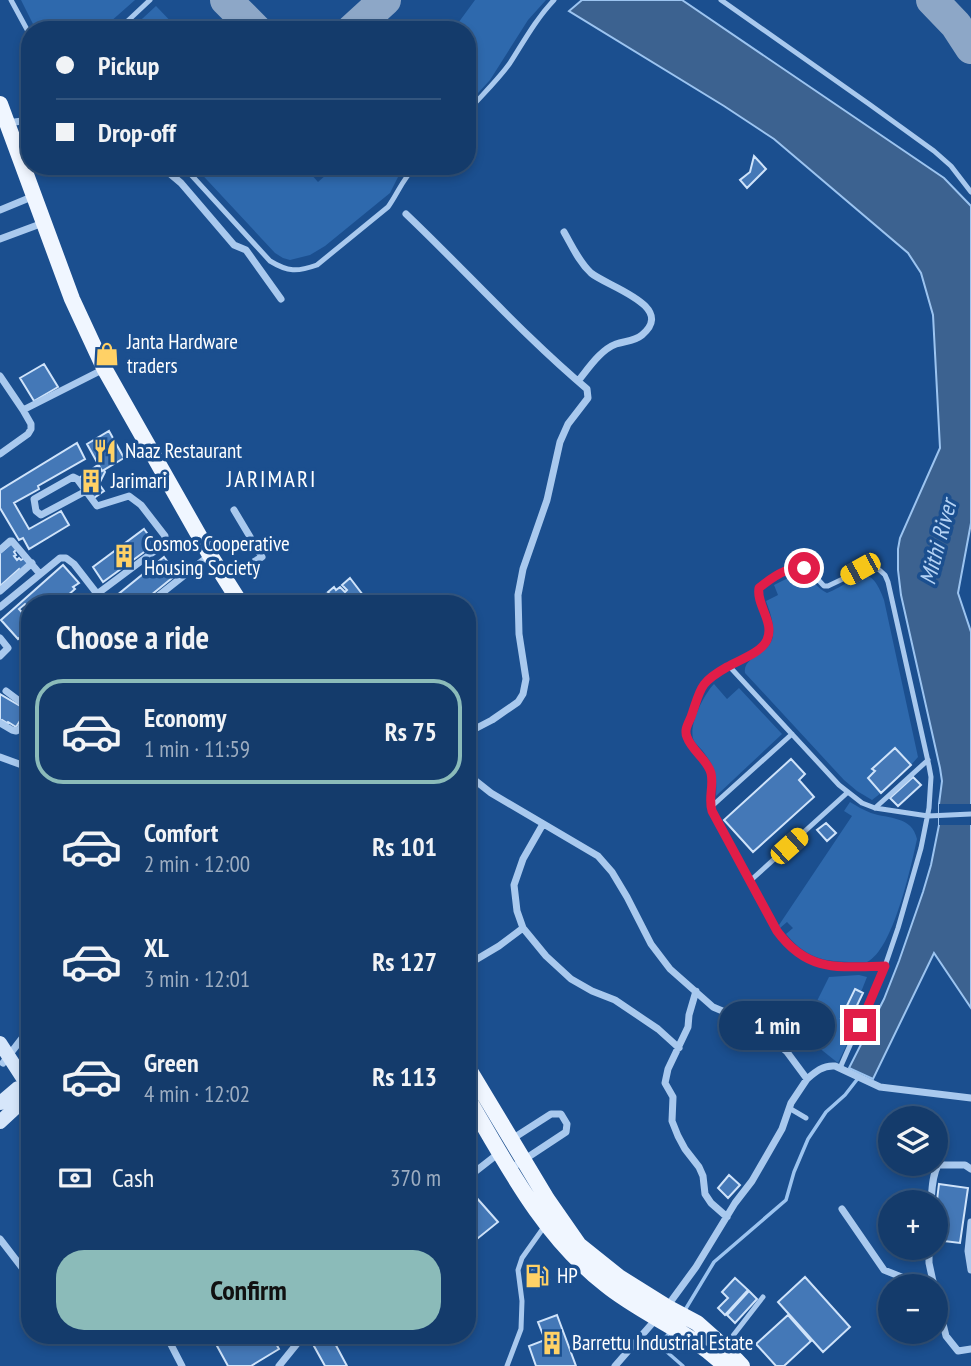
<!DOCTYPE html>
<meta charset="utf-8">
<style>
:root{--surface:#143b6b;--page:#214673;--text:#f1f3f6;--muted:#9dadc1;--line:#33557e;--accent:#8bbbb9}
body{margin:0;font-family:"PT Sans Narrow",sans-serif;background:var(--page);color:var(--text);height:100vh;display:flex;flex-direction:column;font-size:26px;white-space:nowrap}
*{box-sizing:border-box;margin:0}
p{font-size:23px;color:var(--muted)}
.icon{flex:none;width:38px;height:38px;fill:none;stroke:currentColor;stroke-width:2;stroke-linecap:round;stroke-linejoin:round}
.map{position:relative;flex:1;overflow:hidden}
.side{position:absolute;left:21px;top:595px;width:455px;height:749px;display:flex;flex-direction:column;background:var(--surface);border-radius:28px;box-shadow:0 4px 10px #0003,0 0 0 2px var(--line)}
.side>*{flex:none}
.hud{position:absolute;left:21px;top:21px;width:455px;height:154px;border-radius:28px;box-shadow:0 4px 10px #0003,0 0 0 2px var(--line);display:grid;align-content:center;height:154px;padding:0 35px;background:var(--surface)}
.tools{position:absolute;left:878px;top:1106px;display:grid;gap:14px}
.tools a{display:grid;place-items:center;width:70px;height:70px;border-radius:50%;background:var(--surface);box-shadow:0 4px 10px #0003,0 0 0 2px var(--line);font-size:35px}
.end{position:absolute;width:32px;height:32px;margin:-16px;border:9px solid #e11d48;background:#fff;box-shadow:0 0 0 4px #fff}
.from{border-radius:50%}
.bubble{position:absolute;height:49px;border-radius:24px;background:var(--surface);box-shadow:0 4px 10px #0003,0 0 0 2px var(--line);font-size:23px;font-weight:700;line-height:49px;text-align:center}
.car{position:absolute;width:21px;height:42px;margin:-21px -10px;border-radius:9px;box-shadow:0 0 5px 2px #0007;background:linear-gradient(#f5c518 24%,#345 0 40%,#f5c518 0 76%,#345 0 86%,#f5c518 0)}
.hud b{display:flex;align-items:center;gap:24px;height:66px;font-size:26px}
.hud b+b{border-top:2px solid var(--line)}
.hud i{width:18px;height:18px;background:var(--text)}
ul{padding:0;list-style:none}
li{display:flex;align-items:center;gap:21px;height:105px;margin:0 14px 10px;padding:0 21px;border:4px solid transparent;border-radius:28px}
li div{flex:1}
li b{display:block;font-size:26px}
li em{font-style:normal;font-weight:700}
li.current{border-color:var(--accent)}
li>.icon{width:63px;height:63px;stroke-width:1.5}
h2{padding:0 35px;font-size:32px;line-height:84px}
.pay{display:flex;align-items:center;gap:18px;height:77px;padding:0 35px;font-size:26px}
.pay p{margin-inline-start:auto}
.cta{display:flex;gap:14px;margin-top:auto;padding:14px 35px}
.cta a{flex:1;height:80px;border-radius:28px;background:var(--accent);color:#111;font-size:28px;font-weight:700;line-height:80px;text-align:center}
.map>svg:first-child{display:block}
</style>
<div class="map">
<svg width="971" height="1366" viewBox="0 0 971 1366">
<rect width="100%" height="100%" fill="#1b4f8f"/>
<path fill="#2e69ad" d="M21 0H135L101 30H36Z
M475 0H546L528 20 490 80 467 105V30H453Z
M156 6 179 30H130Z
M194 166H304L318 182 336 166H407L401 171 390 193 325 246 310 255 290 260 283 258 275 253Z
M798 573C810 575 816 588 827 593 855 583 868 556 884 600L918 757 911 765 895 749 873 769 875 771 868 778 881 793 872 800 857 791 844 780 745 673C742 656 771 655 773 635 774 623 770 612 766 601L778 595 774 585Z
M714 684 727 699 739 688 782 734 716 796C717 774 715 767 702 750 699 747 696 744 694 741 687 727 704 694 714 684Z
M850 802C857 806 863 810 871 813 889 819 912 816 917 839 911 867 893 950 867 962 831 962 810 963 786 934L793 928 787 922 780 928 779 925 852 816 844 811Z
M859 975 867 977 861 992 854 990 841 1018 856 1025 838 1063 813 1043 817 1040 807 1029 817 1020 811 1013 829 977Z"/>
<path fill="#3c6290" stroke="#9cc4f0" stroke-width="2" d="M582 0H682L944 178 971 206V523L958 593 971 632V1008L934 953 873 1079 849 1068 884 999 899 961 923 892 931 865 939 825V804L942 781 940 768 901 595 898 570V549L900 538 940 448 933 315 921 273 908 253 774 139 724 106 569 11Z"/>
<path fill="#1b4f8f" d="M939 804H971V825H939Z"/>
<g fill="none" stroke-linecap="round" stroke-linejoin="round">
<path stroke="#9cc4f0" stroke-width="3.5" d="M685 1310 714 1262 786 1200 794 1172 808 1139 826 1112 845 1095 859 1077
M671 1331 659 1345 683 1366"/>
<path stroke="#8da7c7" stroke-width="32" d="M226 0 256 30
M932 0 956 25 971 48
M352 30 385 0"/>
</g>
<path fill="#4478b7" stroke="#cfe3fa" stroke-width="2" d="M754 156 766 169 747 188 740 180 750 172Z
M44 364 58 387 34 401 20 378Z
M109 431 124 458 102 471 87 444Z
M77 443 85 459 38 486 39 489 14 503 29 529 61 511 69 525 29 549 23 538 19 540 0 508V490Z
M98 465 102 471 104 470 105 472 99 484 104 491 94 498 79 478Z
M144 529 155 544 103 582 93 567Z
M12 543 17 549 14 552 16 555 14 556 17 560 19 558 21 560 24 558 29 564 20 571 19 569 0 586V553Z
M164 557 177 574 140 604H122L116 596Z
M63 565 79 583 73 587 75 589 58 604H30V609L25 604 19 609 26 617 30 614V629L18 639 1 620Z
M350 578 366 599 362 604 345 602 339 604 335 600 331 604H319L323 601 321 598 326 594 330 599 333 597 328 592 334 587 336 590 340 587 345 592 347 590 342 585Z
M0 694 27 710 16 727 8 722 7 723 2 720 0 721Z
M895 748 911 765 881 793 868 778 875 771 872 769Z
M791 759 805 774 799 780 814 797 753 852 724 820Z
M913 777 921 785 898 806 890 798Z
M826 823 836 833 827 841 817 830Z
M855 989 863 993 849 1022 841 1018Z
M729 1175 740 1185 728 1198 718 1188Z
M939 1184 968 1188 960 1243 936 1240V1208Z
M475 1196 498 1222 467 1247V1203Z
M537 1265 549 1279 537 1288 526 1274Z
M805 1277 850 1327 823 1352 778 1302Z
M735 1278 748 1290 725 1315 718 1308 728 1298 722 1292Z
M749 1291 757 1299 735 1323 727 1315Z
M557 1315 576 1366H536L529 1346 545 1340 538 1322Z
M788 1315 811 1341 784 1366H776L756 1344Z
M211 1335H271L279 1349 251 1366H228Z
M331 1336 347 1366H325L314 1346Z"/>
<g fill="none" stroke-linecap="round" stroke-linejoin="round">
<path stroke="#a9c9ee" stroke-width="5" d="M11 0 30 35
M721 0 869 104 934 151 951 166 971 192
M118 30 150 0
M467 112C481 96 498 80 510 63 524 41 536 19 554 0
M183 166 270 261C288 272 297 272 317 265L388 207C398 193 403 178 416 166
M22 657 30 650
M729 666 839 785 862 803 875 808 928 816 971 814
M711 807 792 734
M875 808 928 760
M750 881 848 792
M840 1068 885 966 898 928 921 848 929 808 931 777 929 766 888 582 885 575 875 566 868 567 828 586H824C818 580 810 569 801 567 793 565 766 582 759 588 756 605 775 622 767 640 761 653 739 660 727 667 699 683 701 688 691 717 688 724 684 730 687 737 692 751 707 759 711 773 714 786 708 798 712 811L777 931C808 973 839 967 885 966
M789 1108 806 1118
M725 1346 763 1297
M507 1366 521 1329 522 1301 518 1270 522 1258 544 1227"/>
<path stroke="#a9c9ee" stroke-width="7" d="M7 123 30 120
M145 166 151 173 162 167 181 183 234 245 246 250 281 299
M0 210 34 196
M406 214C467 272 523 335 587 389L588 398 568 424 560 442 547 500 523 569 518 595 519 634 526 679 523 694 518 702 492 720 467 733
M564 232C572 246 579 262 591 273 606 286 677 306 642 335 635 341 625 341 616 344 600 350 588 369 578 381
M0 239 43 223
M0 376 23 410 104 369
M0 454 28 434 31 429V424L23 410
M86 491 41 515 36 511 34 499 73 477 77 479 97 506 129 496 141 505 165 536 164 544 97 594
M0 550 10 541H12L40 574
M226 578 262 557 234 510
M0 591 32 563
M148 604 210 555
M0 607 60 558H66L74 564 105 604
M0 638 8 648 0 656
M6 691 30 709
M0 723 12 730 16 731 20 729 30 712
M0 757 30 768
M467 774 491 793 598 856 612 872 627 897 651 944 670 969 713 1007 746 1021 769 1036 787 1052 807 1079 791 1103 782 1129 752 1181 735 1203 696 1267 666 1308
M543 824 523 859 514 885 517 911 523 928 546 956 571 979 592 991 615 1000 658 1029 679 1048
M467 872 474 868
M467 965 499 946 523 928
M696 991 689 1015 688 1027 668 1069 665 1083 673 1097 672 1121 678 1136 685 1149 699 1167 703 1176 705 1194 711 1203 727 1217
M3 1063 30 1028
M807 1079C815 1072 823 1065 835 1066L880 1087 971 1098
M510 1169 566 1132 567 1124 561 1114H551L512 1139
M467 1178 499 1153
M931 1202C932 1190 932 1176 938 1165H965L971 1169
M842 1209 884 1270 904 1278 933 1281
M971 1222 968 1251 971 1270
M0 1239 30 1278
M929 1248V1263L934 1286
M936 1295 946 1336 958 1351 971 1349
M166 1335 182 1366
M279 1366 304 1335
M615 1366 656 1319"/>
<path stroke="#d6e6fa" stroke-width="14" d="M0 1043 24 1080
M0 1103 18 1088
M0 1122 27 1097"/>
<path stroke="#f0f6ff" stroke-width="16" d="M0 104 72 299 104 368 210 555 241 604
M467 1066 547 1199 579 1245 619 1277 667 1307 697 1323 724 1347 742 1366
M467 1097C507 1165 543 1236 606 1285 643 1315 691 1332 725 1366"/>
</g>
<g fill="none" stroke-linecap="round" stroke-linejoin="round">
<path stroke="#e11d48" stroke-width="9" d="M804 568C790 565 770 579 759 588 756 605 775 622 767 640 761 653 739 660 727 667 699 683 701 688 691 717 688 724 684 730 687 737 692 751 707 759 711 773 714 786 708 798 712 811L777 931C808 973 839 967 885 966L860 1025"/>
</g>
<defs>
<g id="shop-bare" transform="scale(1.89)"><path d="M-5-2.5h2.3a2.7 3.5 0 0 1 5.4 0H5L5.5 6h-11ZM-1.5-2.5h3a1.5 2.3 0 0 0-3 0Z" fill="#ffd166" stroke="#1b4f8f" stroke-width="2.5" paint-order="stroke"/></g>
<g id="restaurant-bare" transform="scale(1.89)"><path d="M-5-6h1v4h1v-4h1v4h1v-4h1v5L-1.5 .5V6h-2V.5L-5-1ZM5-6V6H3V1.5H1.5Q1.5-4 5-6Z" fill="#ffd166" stroke="#1b4f8f" stroke-width="2.5" paint-order="stroke"/></g>
<g id="building-bare" transform="scale(1.89)"><path d="M-4-6H4V6H1V3H-1V6H-4ZM-2.5-4.3h1.7v1.8h-1.7ZM.8-4.3h1.7v1.8H.8ZM-2.5-1h1.7V.8h-1.7ZM.8-1h1.7V.8H.8Z" fill="#ffd166" stroke="#1b4f8f" stroke-width="2.5" paint-order="stroke"/></g>
<g id="fuel-bare" transform="scale(1.89)"><path d="M-5.5-6h7V0h2V4h1.3V-2.5L3-4.5l.8-.8L6-3V5H2.5V1h-1V6h-7ZM-4.2-4.7v3.2H.2V-4.7Z" fill="#ffd166" stroke="#1b4f8f" stroke-width="2.5" paint-order="stroke"/></g>
</defs>
<g fill-rule="evenodd">
<use href="#shop-bare" x="107" y="354"/>
<use href="#restaurant-bare" x="105" y="451"/>
<use href="#building-bare" x="91" y="481"/>
<use href="#building-bare" x="124" y="556"/>
<use href="#fuel-bare" x="537" y="1276"/>
<use href="#building-bare" x="552" y="1343"/>
</g>
<g text-anchor="middle" stroke-width="7" stroke-linejoin="round" paint-order="stroke">
<g font-size="21" fill="#fff" stroke="#1b4f8f" text-anchor="start">
<text x="127" y="349">Janta Hardware<tspan x="127" dy="24">traders</tspan></text>
<text x="125" y="458">Naaz Restaurant</text>
<text x="111" y="488">Jarimari</text>
<text x="144" y="551">Cosmos Cooperative<tspan x="144" dy="24">Housing Society</tspan></text>
<text x="557" y="1283">HP</text>
<text x="572" y="1350">Barrettu Industrial Estate</text>
</g>
<g font-size="23" letter-spacing="2" fill="#fff" stroke="#1b4f8f">
<text x="272" y="487">JARIMARI</text>
</g>
<g font-size="23" font-style="italic" fill="#b5d3f5" stroke="#1b4f8f">
<text transform="translate(938 542) rotate(-75)" y="8">Mithi River</text>
</g>
</g>
</svg>
<div class="tools">
<a><svg class="icon" aria-label="layers" viewBox="0 0 24 24"><path d="M12 4l9 5-9 5-9-5zM3 14l9 5 9-5"/></svg></a>
<a>+</a>
<a>−</a>
</div>
<i class="end from" style="left:804px;top:568px"></i>
<i class="end" style="left:860px;top:1025px"></i>
<div class="bubble" style="left:719px;top:1001px;width:116px">1 min</div>
<i class="car" style="left:860px;top:569px;rotate:241deg"></i>
<i class="car" style="left:789px;top:846px;rotate:48deg"></i>
<div class="hud">
<b><i class="from"></i>Pickup</b>
<b><i></i>Drop-off</b>
</div>
<section class="side">
<h2>Choose a ride</h2>
<ul>
<li class="current"><svg class="icon" aria-label="car" viewBox="0 0 24 24"><path d="M5 17H2v-5l4-1 3-4h7l3 4 3 1v5h-3M9 17h6M6 11h13"/><circle cx="7" cy="17" r="2"/><circle cx="17" cy="17" r="2"/></svg><div><b>Economy</b><p>1 min · 11:59</p></div><em>Rs 75</em></li>
<li><svg class="icon" aria-label="car" viewBox="0 0 24 24"><path d="M5 17H2v-5l4-1 3-4h7l3 4 3 1v5h-3M9 17h6M6 11h13"/><circle cx="7" cy="17" r="2"/><circle cx="17" cy="17" r="2"/></svg><div><b>Comfort</b><p>2 min · 12:00</p></div><em>Rs 101</em></li>
<li><svg class="icon" aria-label="car" viewBox="0 0 24 24"><path d="M5 17H2v-5l4-1 3-4h7l3 4 3 1v5h-3M9 17h6M6 11h13"/><circle cx="7" cy="17" r="2"/><circle cx="17" cy="17" r="2"/></svg><div><b>XL</b><p>3 min · 12:01</p></div><em>Rs 127</em></li>
<li><svg class="icon" aria-label="car" viewBox="0 0 24 24"><path d="M5 17H2v-5l4-1 3-4h7l3 4 3 1v5h-3M9 17h6M6 11h13"/><circle cx="7" cy="17" r="2"/><circle cx="17" cy="17" r="2"/></svg><div><b>Green</b><p>4 min · 12:02</p></div><em>Rs 113</em></li>
</ul>
<div class="pay"><svg class="icon" aria-label="cash" viewBox="0 0 24 24"><path d="M3 7h18v10H3z"/><circle cx="12" cy="12" r="2"/></svg>Cash<p>370 m</p></div>
<div class="cta"><a>Confirm</a></div>
</section>
</div>
